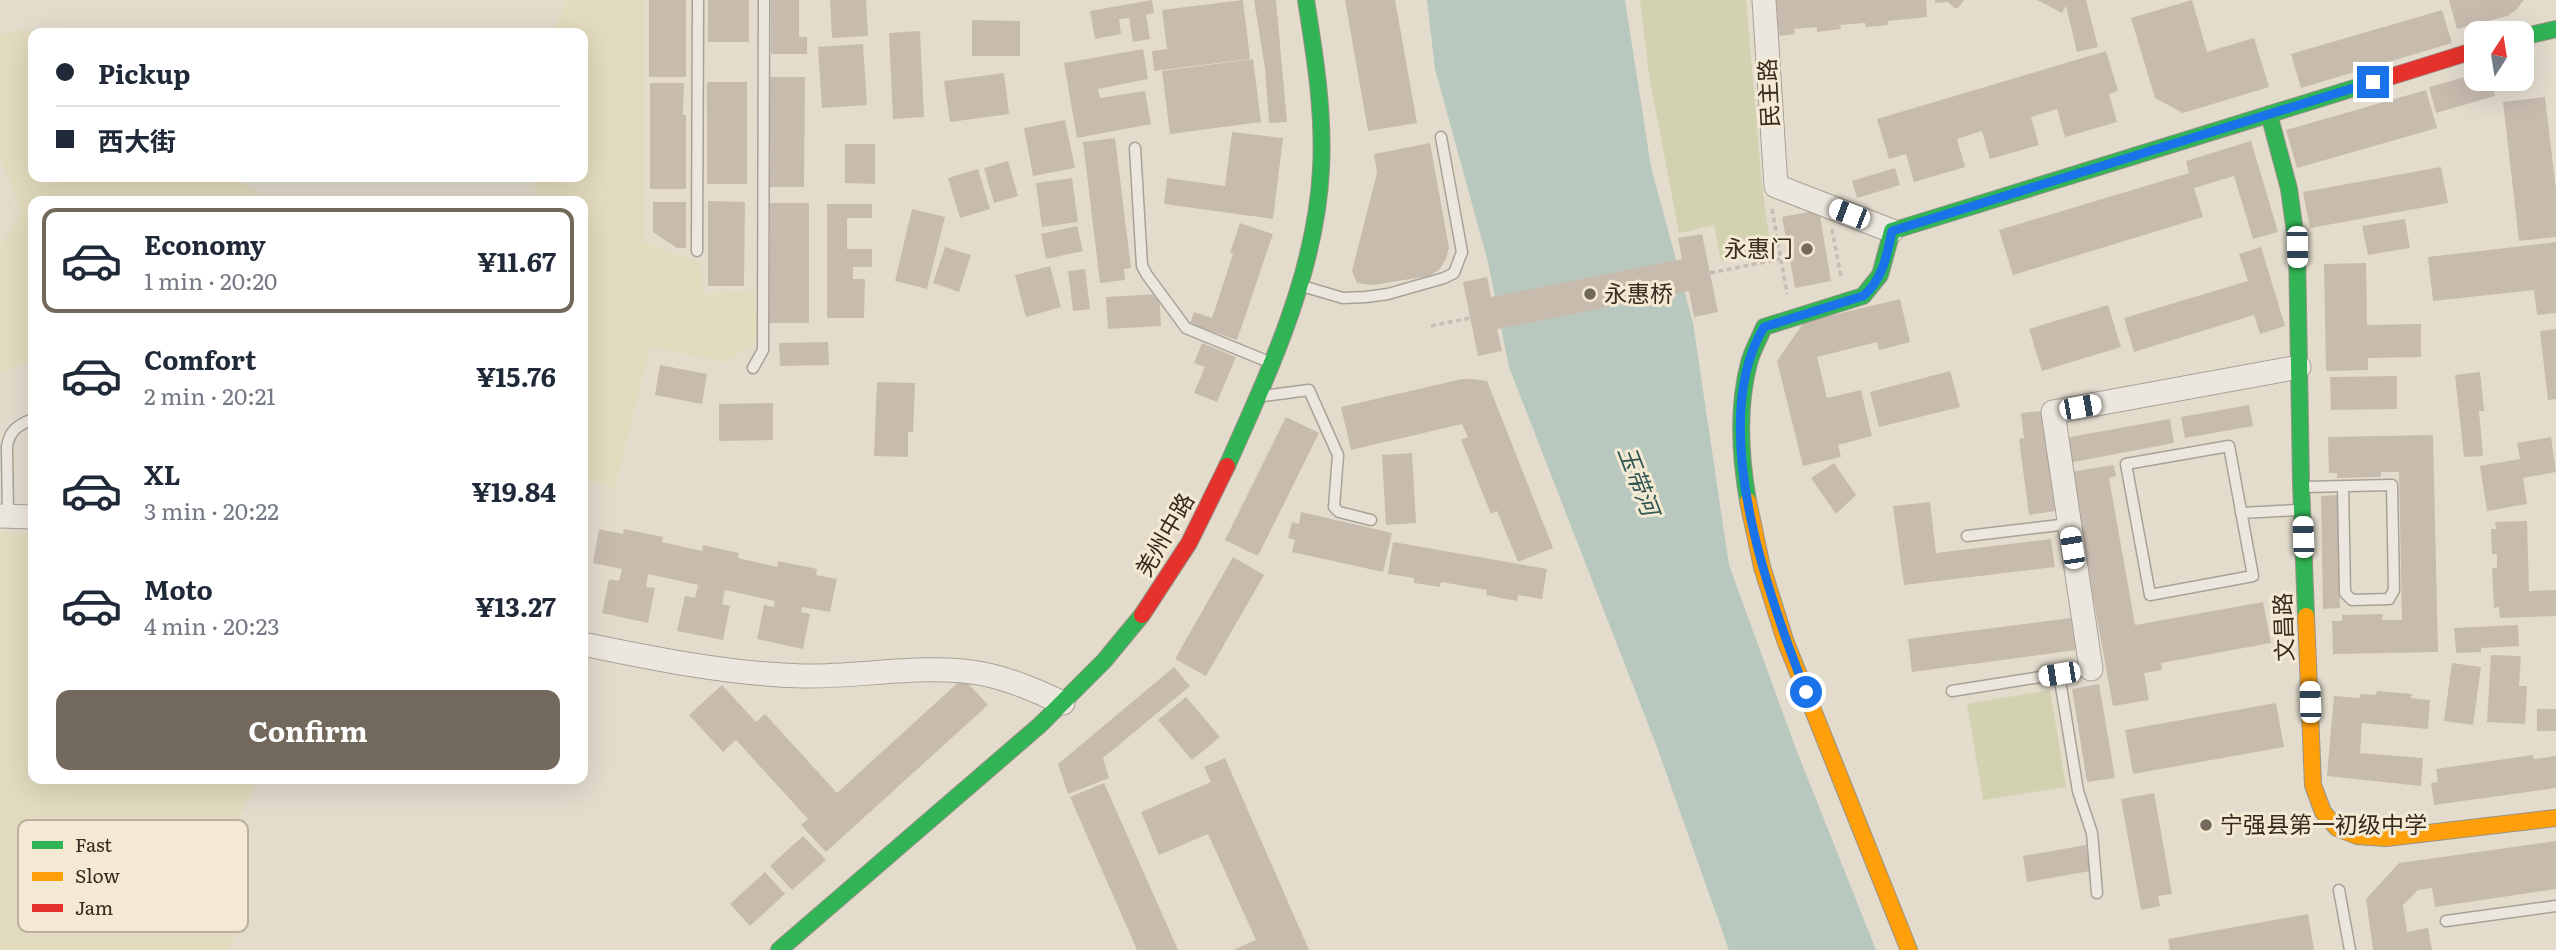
<!DOCTYPE html>
<meta charset="utf-8">
<style>
:root{--surface:#fff;--page:#f6f6f7;--text:#1f2937;--muted:#747a83;--line:#e0e1e3;--accent:#73685c}
body{margin:0;font-family:Literata,"Noto Sans SC",serif;background:var(--page);color:var(--text);height:100vh;display:flex;flex-direction:column;font-size:26px;white-space:nowrap}
*{box-sizing:border-box;margin:0}
p{font-size:23px;color:var(--muted)}
.icon{flex:none;width:38px;height:38px;fill:none;stroke:currentColor;stroke-width:2;stroke-linecap:round;stroke-linejoin:round}
.map{position:relative;flex:1;overflow:hidden}
.details{position:absolute;left:28px;top:196px;width:560px;height:588px;display:flex;flex-direction:column;background:var(--surface);border-radius:14px;box-shadow:0 7px 28px #0002}
.details>*{flex:none}
.hud{position:absolute;left:28px;top:28px;width:560px;height:154px;border-radius:14px;box-shadow:0 7px 28px #0002;display:grid;align-content:center;height:154px;padding:0 28px;background:var(--surface)}
.needle{width:46px;rotate:12deg}
.controls{position:absolute;left:2464px;top:21px;display:grid;gap:14px}
.controls a{display:grid;place-items:center;width:70px;height:70px;border-radius:14px;background:var(--surface);box-shadow:0 7px 28px #0002;font-size:35px}
.end{position:absolute;width:32px;height:32px;margin:-16px;border:9px solid #1a73e8;background:#fff;box-shadow:0 0 0 4px #fff}
.from{border-radius:50%}
.car{position:absolute;width:21px;height:42px;margin:-21px -10px;border-radius:9px;box-shadow:0 0 5px 2px #0007;background:linear-gradient(#fff 24%,#345 0 40%,#fff 0 76%,#345 0 86%,#fff 0)}
.hud b{display:flex;align-items:center;gap:24px;height:66px;font-size:26px}
.hud b+b{border-top:2px solid var(--line)}
.hud i{width:18px;height:18px;background:var(--text)}
ul{padding:12px 0 0;list-style:none}
li{display:flex;align-items:center;gap:21px;height:105px;margin:0 14px 10px;padding:0 14px;border:4px solid transparent;border-radius:14px}
li div{flex:1}
li b{display:block;font-size:26px}
li em{font-style:normal;font-weight:700}
li.on{border-color:var(--accent)}
li>.icon{width:63px;height:63px;stroke-width:1.5}
.primary-button{display:flex;gap:14px;margin-top:auto;padding:14px 28px}
.primary-button a{flex:1;height:80px;border-radius:14px;background:var(--accent);color:#fff;font-size:28px;font-weight:700;line-height:80px;text-align:center}
.map>svg:first-child{display:block}
</style>
<div class="map">
<svg width="2556" height="950" viewBox="0 0 2556 950">
<rect width="100%" height="100%" fill="#e3dccd"/>
<path fill="#e2dbbe" d="M567 0H645L643 242 701 263 703 294 755 291 758 341 725 362 650 347 615 488 583 479V201L536 200 534 177H583V33H552Z
M18 30 57 33H33V177H234L270 201H33V361L0 372V243L3 242 21 215 12 184 0 162V35Z
M0 533 33 534V779H257L198 913 236 934 229 950H0Z"/>
<path fill="#d2d2b0" d="M1640 0H1746L1762 185 1771 249 1721 261 1714 225 1679 233 1649 75Z
M2050 690 2066 787 1983 800 1967 704Z"/>
<path fill="#b8c8be" d="M1427 0H1625L1651 167 1693 323 1729 565 1796 749 1876 950H1729L1657 747 1509 367 1488 262 1435 69Z"/>
<path fill="#c7bbae" d="M649 0H686V77H649Z
M708 0H749V42H708Z
M771 0H799V37H807V54H771Z
M830 0H866L868 36 832 38Z
M1152 0 1154 13 1146 15 1150 39 1133 42 1129 18 1119 19 1121 34 1095 39 1090 11Z
M1243 0 1250 59 1154 71 1152 51 1167 49 1162 10Z
M1254 0H1276L1287 122 1269 123 1265 68Z
M1345 0H1395L1417 123 1368 131Z
M1776 0H1926L1927 17 1888 21V25L1866 27 1865 23 1840 25 1841 29 1817 32V27L1794 29 1795 34 1779 36Z
M1935 0H1964L1958 8H1954L1948 2 1935 3Z
M2037 0H2086L2098 47 2077 52 2066 6 2062 13Z
M2192 0 2207 52 2254 38 2269 87 2183 113 2155 98 2131 18Z
M2449 0H2524L2516 10 2507 16 2457 29Z
M2442 10 2452 43 2301 88 2291 54Z
M972 20 1020 21V56H972Z
M920 31 924 117 893 119 889 33Z
M863 44 867 105 822 108 818 47Z
M1143 49 1148 79 1098 89 1100 98 1145 91 1151 124 1077 138 1064 63Z
M2106 51 2118 91 2109 94 2117 122 2065 137 2057 109 2031 117 2039 145 1990 159 1982 131 1957 139 1965 167 1914 182 1906 154 1889 159 1877 119Z
M1253 59 1261 122 1170 134 1162 71Z
M1004 73 1009 114 950 122 944 81Z
M2476 74V79H2490L2495 96 2436 113 2429 87Z
M770 77H805L804 187H769Z
M707 82H747V184H707Z
M650 83H684L683 115H686V189H650Z
M2426 90 2437 128 2297 168 2286 130Z
M2545 97 2556 190V237L2519 241 2503 102Z
M1065 120 1075 168 1033 176 1024 128Z
M1232 132 1283 138 1273 219 1164 204 1167 178 1225 186Z
M1115 138 1131 268 1124 269 1125 280 1100 283 1083 142Z
M2251 141 2278 232 2253 239 2234 176 2194 188 2203 217 2013 275 1999 230 2189 173 2186 161Z
M1430 143 1449 248 1446 259 1440 269 1429 276 1373 285 1357 283 1352 271 1377 173 1374 154Z
M845 144H875V184L845 183Z
M1008 161 1018 196 994 203 984 168Z
M2441 167 2448 203 2310 228 2303 192Z
M1895 168 1900 185 1857 198 1852 181Z
M978 169 990 209 960 218 948 178Z
M1072 178 1078 222 1042 227 1036 183Z
M708 201 745 202 744 286H708Z
M653 202H686V248H677L653 232Z
M770 203H809V323H769Z
M827 204H872V218H847V249H872V267H853V279H865L864 318H827Z
M912 209 945 217 927 289 895 281Z
M1819 210 1831 281 1795 288 1782 217Z
M2405 219 2410 248 2368 255 2362 226Z
M1240 223 1273 234 1237 340 1190 324 1194 312 1212 318 1233 254 1230 253Z
M1077 226 1083 251 1046 259 1041 234Z
M1702 234 1718 312 1694 317 1689 291 1497 329 1502 351 1478 356 1463 282 1487 277 1491 297 1682 259 1678 238Z
M2556 242V313L2537 315 2534 290 2433 301 2428 257Z
M945 247 971 255 959 292 933 283Z
M2261 247 2285 326 2260 334 2254 315 2134 352 2124 318 2248 281 2239 254Z
M2366 263 2367 325 2421 324V357L2368 358V370L2326 371 2324 264Z
M1050 266 1061 307 1026 317 1015 275Z
M1085 269 1090 309 1073 311 1068 271Z
M1159 294 1161 326 1108 329 1106 297Z
M1900 299 1910 342 1879 350 1877 342 1817 357 1827 398 1861 390 1872 436 1838 445 1841 457 1803 466 1777 361 1804 322Z
M2108 305 2121 347 2042 371 2029 329Z
M2556 329V399L2548 400 2540 331Z
M828 342 829 365 780 366 779 343Z
M1202 343 1236 357 1217 402 1194 393 1205 367 1194 363Z
M660 365 707 374 702 404 655 395Z
M1950 371 1960 407 1879 427 1870 392Z
M2480 372 2484 411H2479L2483 456 2464 457 2455 375Z
M2397 376V409L2331 410 2330 377Z
M1462 379H1473L1487 381 1553 548 1518 562 1497 511 1491 514 1461 440 1468 437 1462 424 1351 450 1341 407Z
M877 382 915 383 913 432H908V457L874 456Z
M773 403V440L719 441V404Z
M2249 405 2253 426 2185 438 2181 417Z
M2043 411 2056 511 2029 515 2019 439 2024 438 2021 413Z
M1286 417 1319 433 1258 556 1225 540Z
M2170 419 2174 443 2068 463 2064 438Z
M2433 435 2438 652 2333 654 2332 621H2342V615L2383 614 2382 620H2402L2399 472H2381V477L2337 478V473H2329L2328 437Z
M2551 437 2556 472 2523 478 2527 504 2487 511 2480 466 2520 459 2517 443Z
M1412 453 1416 523 1386 525 1382 455Z
M1834 463 1856 495 1836 514 1811 478Z
M2114 465 2116 476 2109 478 2135 625 2263 602 2271 643 2161 663 2162 670 2144 673 2149 700 2113 706 2070 472Z
M2337 495 2340 608 2323 609 2321 496Z
M1930 502 1936 553 2051 539 2055 567 1904 585 1893 506Z
M1301 512 1392 533 1383 572 1292 552 1295 540 1288 538 1292 522 1299 524Z
M2527 521 2529 591 2556 590V616L2500 618 2499 607 2494 608 2492 568H2497V554H2492L2491 529H2496L2495 522Z
M599 529 623 534 624 529 663 537 662 542 702 551 703 545 739 553 738 558 777 567 778 561 817 569 816 575 837 579 830 612 802 607 801 612 810 614 803 649 757 639 764 605 774 607 775 601 725 590 722 604 730 606 723 640 677 631 685 596 695 598 698 585 648 574 646 587 655 588 648 623 602 613 609 579 619 581 622 569 593 563Z
M1393 542 1547 569 1542 599 1518 595 1517 601 1486 595 1487 590 1441 582 1440 587 1414 583V578L1388 574Z
M1233 557 1264 575 1206 676 1175 659Z
M2071 618 2076 650 1912 672 1908 639Z
M2518 625 2519 646 2481 648V652L2456 653 2454 628Z
M2491 655 2521 656 2519 686H2527L2525 724 2487 722Z
M2452 663 2481 667 2473 725 2444 721Z
M1174 667 1190 686 1103 758 1109 778 1068 794 1058 764Z
M963 678 988 705 826 852 801 825 808 819 736 740 723 752 689 715 722 685 756 722 765 714 837 793Z
M2099 684 2115 778 2087 782 2072 689Z
M2377 691 2412 694 2411 698 2430 700 2428 729 2362 723 2360 753 2423 758 2421 786 2327 776 2334 696 2360 698V694L2376 695Z
M1186 697 1220 737 1192 760 1158 720Z
M2276 703 2284 747 2133 774 2125 730Z
M2537 709H2556V731H2537Z
M2533 755 2534 759 2556 756V788L2434 805 2431 783 2438 782 2436 769Z
M1225 758 1309 950H1233L1256 940 1208 834 1159 855 1141 812 1211 782 1204 767Z
M1104 783 1178 950H1137L1070 797Z
M2154 793 2172 894 2158 896 2160 906 2141 910 2121 799Z
M803 836 826 860 792 890 770 866Z
M2556 841V889L2435 907 2432 888 2418 890 2403 905 2407 932 2428 928 2432 950H2373L2366 899 2399 863Z
M2086 845 2090 871 2027 882 2023 856Z
M765 872 785 894 750 926 730 904Z
M2308 914 2314 950H2170L2168 939Z"/>
<g fill="none" stroke-linecap="round" stroke-linejoin="round">
<g stroke="#a8a196" stroke-width="13">
<path id="lane" d="M1135 148 1142 266 1147 275 1186 328 1269 362
M697 251 698 0
M1302 286 1343 298 1366 297 1388 294 1444 278 1454 273 1462 252 1441 137
M753 368 763 350 764 0
M1263 396 1309 390 1338 455 1334 507 1339 512 1371 520
M2229 446 2253 576 2150 595 2126 464Z
M2303 487 2392 485 2394 590 2389 599 2352 600 2345 593 2343 486
M2241 513 2298 510
M8 516 7 446C10 430 18 425 33 419
M1967 536 2068 524
M2059 674 2078 791 2092 833 2097 893
M1952 691 2091 669
M2339 890 2350 950
M2446 921 2556 906"/>
</g>
<g stroke="#a8a196" stroke-width="25">
<path id="street" d="M1764 0 1776 186 1892 231
M0 516 33 517
M583 644C656 659 728 674 803 676 863 677 925 663 984 674 1012 680 1037 691 1063 703
M2091 669 2053 412 2299 367"/>
</g>
<g stroke="#989186" stroke-width="18">
<path id="fast" d="M2522 37 2556 29
M2269 114 2289 189 2297 247 2301 482 2306 616
M1227 466C1269 372 1316 273 1321 169 1324 112 1315 56 1306 0
M1748 501C1740 455 1737 408 1749 363 1752 351 1759 339 1764 327L1863 296 1880 275 1892 231 2380 80
M779 950 1040 725 1104 661 1142 615"/>
</g>
<g stroke="#989186" stroke-width="18">
<path id="slow" d="M1748 501 1762 567 1785 640 1909 950
M2306 616 2313 785 2323 812 2337 828 2357 836 2386 838 2556 818"/>
</g>
<g stroke="#989186" stroke-width="18">
<path id="jam" d="M2380 80 2476 50
M1142 615 1189 543 1227 466"/>
</g>
<path stroke="#c4beb5" stroke-width="3.5" stroke-dasharray="5 3.5" stroke-linecap="butt" d="M1772 209 1787 294
M1832 229 1841 277
M1710 273 1780 259
M1431 326 1470 318"/>
<use href="#lane" stroke="#ece7de" stroke-width="10"/>
<use href="#street" stroke="#ece7de" stroke-width="23"/>
<use href="#fast" stroke="#30b455" stroke-width="16"/>
<use href="#slow" stroke="#ff9f0a" stroke-width="16"/>
<use href="#jam" stroke="#e5322d" stroke-width="16"/>
</g>
<g fill="none" stroke-linecap="round" stroke-linejoin="round">
<path stroke="#1a73e8" stroke-width="9" d="M1806 692C1768 596 1706 423 1764 327L1863 296C1883 280 1887 254 1892 231L2373 82"/>
</g>
<g fill="#73685c" stroke="#f4ead3" stroke-width="2.5">
<circle cx="1807" cy="249" r="7"/>
<circle cx="1590" cy="294" r="7"/>
<circle cx="2206" cy="825" r="7"/>
</g>
<g text-anchor="middle" stroke-width="6" stroke-linejoin="round" paint-order="stroke">
<g font-size="23" fill="#372a1f" stroke="#f4ead3">
<text transform="translate(1769 93) rotate(-93)" y="8">民主路</text>
<text transform="translate(1165 535) rotate(-60)" y="8">羌州中路</text>
<text transform="translate(2284 627) rotate(-92)" y="8">文昌路</text>
</g>
<g font-size="23" fill="#372a1f" stroke="#f4ead3" text-anchor="start">
<text x="1793" y="257" text-anchor="end">永惠门</text>
<text x="1604" y="302">永惠桥</text>
<text x="2220" y="833">宁强县第一初级中学</text>
</g>
<g font-size="24" font-style="italic" fill="#2f5653" stroke="#f4ead3">
<text transform="translate(1638 481) rotate(69)" y="8">玉带河</text>
</g>
</g>
<rect x="18" y="820" width="230" height="112" rx="10" fill="#f4ead3" stroke="#bbb09d" stroke-width="2"/>
<rect x="32" y="841" width="31" height="8" fill="#30b455"/>
<rect x="32" y="872" width="31" height="9" fill="#ff9f0a"/>
<rect x="32" y="904" width="31" height="8" fill="#e5322d"/>
<g font-size="19" fill="#372a1f">
<text x="75" y="852">Fast</text>
<text x="75" y="883">Slow</text>
<text x="75" y="915">Jam</text>
</g>
</svg>
<div class="controls">
<a><svg class="needle" viewBox="-14 -14 28 28"><path d="M0-13l5 13h-10z" fill="#e53935"/><path d="M0 13l5-13h-10z" fill="#747a83"/></svg></a>
</div>
<i class="end from" style="left:1806px;top:692px"></i>
<i class="end" style="left:2373px;top:82px"></i>
<i class="car" style="left:1849px;top:214px;rotate:291deg"></i>
<i class="car" style="left:2297px;top:247px;rotate:179deg"></i>
<i class="car" style="left:2080px;top:407px;rotate:80deg"></i>
<i class="car" style="left:2303px;top:537px;rotate:358deg"></i>
<i class="car" style="left:2072px;top:548px;rotate:351deg"></i>
<i class="car" style="left:2059px;top:674px;rotate:261deg"></i>
<i class="car" style="left:2310px;top:702px;rotate:358deg"></i>
<div class="hud">
<b><i class="from"></i>Pickup</b>
<b><i></i>西大街</b>
</div>
<section class="details">
<ul>
<li class="on"><svg class="icon" aria-label="car" viewBox="0 0 24 24"><path d="M5 17H2v-5l4-1 3-4h7l3 4 3 1v5h-3M9 17h6M6 11h13"/><circle cx="7" cy="17" r="2"/><circle cx="17" cy="17" r="2"/></svg><div><b>Economy</b><p>1 min · 20:20</p></div><em>¥11.67</em></li>
<li><svg class="icon" aria-label="car" viewBox="0 0 24 24"><path d="M5 17H2v-5l4-1 3-4h7l3 4 3 1v5h-3M9 17h6M6 11h13"/><circle cx="7" cy="17" r="2"/><circle cx="17" cy="17" r="2"/></svg><div><b>Comfort</b><p>2 min · 20:21</p></div><em>¥15.76</em></li>
<li><svg class="icon" aria-label="car" viewBox="0 0 24 24"><path d="M5 17H2v-5l4-1 3-4h7l3 4 3 1v5h-3M9 17h6M6 11h13"/><circle cx="7" cy="17" r="2"/><circle cx="17" cy="17" r="2"/></svg><div><b>XL</b><p>3 min · 20:22</p></div><em>¥19.84</em></li>
<li><svg class="icon" aria-label="car" viewBox="0 0 24 24"><path d="M5 17H2v-5l4-1 3-4h7l3 4 3 1v5h-3M9 17h6M6 11h13"/><circle cx="7" cy="17" r="2"/><circle cx="17" cy="17" r="2"/></svg><div><b>Moto</b><p>4 min · 20:23</p></div><em>¥13.27</em></li>
</ul>
<div class="primary-button"><a>Confirm</a></div>
</section>
</div>
